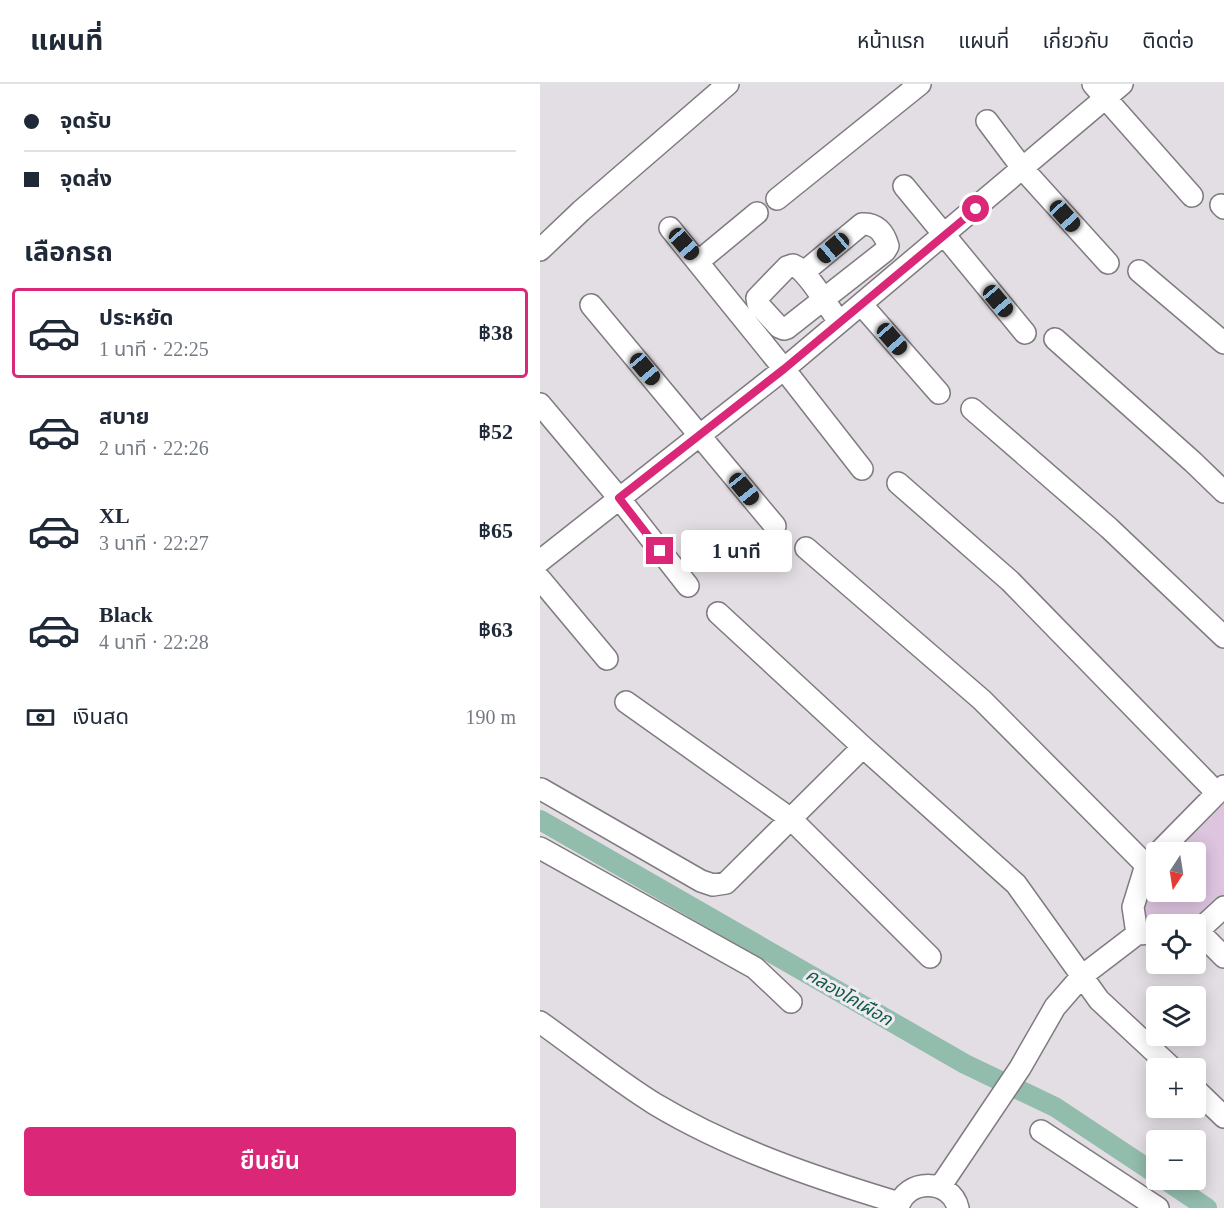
<!DOCTYPE html>
<html lang="th">
<meta charset="utf-8">
<style>
:root{--surface:#fff;--page:#f6f6f7;--text:#1f2937;--muted:#747a83;--line:#e0e1e3;--accent:#db2777}
body{margin:0;font-family:"Times New Roman","Noto Sans Thai",serif;background:var(--page);color:var(--text);height:100vh;display:flex;flex-direction:column;font-size:22px;white-space:nowrap}
*{box-sizing:border-box;margin:0}
p{font-size:20px;color:var(--muted)}
.icon{flex:none;width:33px;height:33px;fill:none;stroke:currentColor;stroke-width:2;stroke-linecap:round;stroke-linejoin:round}
.map{position:relative;flex:1;overflow:hidden}
.details{display:flex;flex-direction:column;background:var(--surface);width:540px}
.details>*{flex:none}
.hud{display:grid;align-content:center;height:132px;padding:0 24px;background:var(--surface)}
.needle{width:39px;rotate:192deg}
.buttons{position:absolute;left:606px;top:758px;display:grid;gap:12px}
.buttons a{display:grid;place-items:center;width:60px;height:60px;border-radius:6px;background:var(--surface);box-shadow:0 3px 15px #0003;font-size:30px}
.end{position:absolute;width:27px;height:27px;margin:-14px;border:8px solid #db2777;background:#fff;box-shadow:0 0 0 3px #fff}
.from{border-radius:50%}
.bubble{position:absolute;height:42px;border-radius:6px;background:var(--surface);box-shadow:0 3px 15px #0003;font-size:20px;font-weight:600;line-height:42px;text-align:center}
.car{position:absolute;width:18px;height:36px;margin:-18px -9px;border-radius:8px;box-shadow:0 0 4px 2px #0007;background:linear-gradient(#222 24%,#8ab4d8 0 40%,#222 0 76%,#8ab4d8 0 86%,#222 0)}
.hud b{display:flex;align-items:center;gap:21px;height:57px;font-size:22px}
.hud b+b{border-top:2px solid var(--line)}
.hud i{width:15px;height:15px;background:var(--text)}
ul{padding:0;list-style:none}
li{display:flex;align-items:center;gap:18px;height:90px;margin:0 12px 9px;padding:0 12px;border:3px solid transparent;border-radius:6px}
li div{flex:1}
li b{display:block;font-size:22px}
li em{font-style:normal;font-weight:600}
li.current{border-color:var(--accent)}
li>.icon{width:54px;height:54px;stroke-width:1.5}
h2{padding:0 24px;font-size:27px;line-height:72px}
.pay{display:flex;align-items:center;gap:15px;height:66px;padding:0 24px;font-size:22px}
.pay p{margin-inline-start:auto}
.action{display:flex;gap:12px;margin-top:auto;padding:12px 24px}
.action a{flex:1;height:69px;border-radius:6px;background:var(--accent);color:#fff;font-size:24px;font-weight:600;line-height:69px;text-align:center}
header{display:flex;align-items:center;gap:36px;box-sizing:border-box;height:84px;padding:0 30px;background:var(--surface);border-bottom:2px solid var(--line)}
header strong{font-size:28px}
nav{display:flex;gap:33px;margin-inline-start:auto;font-size:21px}
main{display:flex;flex:1;min-height:0}
.map>svg:first-child{display:block}
</style>
<header>
<strong>แผนที่</strong>
<nav><a>หน้าแรก</a><a>แผนที่</a><a>เกี่ยวกับ</a><a>ติดต่อ</a></nav>
</header>
<main>
<section class="details">
<div class="hud">
<b><i class="from"></i>จุดรับ</b>
<b><i></i>จุดส่ง</b>
</div>
<h2>เลือกรถ</h2>
<ul>
<li class="current"><svg class="icon" aria-label="car" viewBox="0 0 24 24"><path d="M5 17H2v-5l4-1 3-4h7l3 4 3 1v5h-3M9 17h6M6 11h13"/><circle cx="7" cy="17" r="2"/><circle cx="17" cy="17" r="2"/></svg><div><b>ประหยัด</b><p>1 นาที · 22:25</p></div><em>฿38</em></li>
<li><svg class="icon" aria-label="car" viewBox="0 0 24 24"><path d="M5 17H2v-5l4-1 3-4h7l3 4 3 1v5h-3M9 17h6M6 11h13"/><circle cx="7" cy="17" r="2"/><circle cx="17" cy="17" r="2"/></svg><div><b>สบาย</b><p>2 นาที · 22:26</p></div><em>฿52</em></li>
<li><svg class="icon" aria-label="car" viewBox="0 0 24 24"><path d="M5 17H2v-5l4-1 3-4h7l3 4 3 1v5h-3M9 17h6M6 11h13"/><circle cx="7" cy="17" r="2"/><circle cx="17" cy="17" r="2"/></svg><div><b>XL</b><p>3 นาที · 22:27</p></div><em>฿65</em></li>
<li><svg class="icon" aria-label="car" viewBox="0 0 24 24"><path d="M5 17H2v-5l4-1 3-4h7l3 4 3 1v5h-3M9 17h6M6 11h13"/><circle cx="7" cy="17" r="2"/><circle cx="17" cy="17" r="2"/></svg><div><b>Black</b><p>4 นาที · 22:28</p></div><em>฿63</em></li>
</ul>
<div class="pay"><svg class="icon" aria-label="cash" viewBox="0 0 24 24"><path d="M3 7h18v10H3z"/><circle cx="12" cy="12" r="2"/></svg>เงินสด<p>190 m</p></div>
<div class="action"><a>ยืนยัน</a></div>
</section>
<div class="map">
<svg width="684" height="1124" viewBox="0 0 684 1124">
<rect width="100%" height="100%" fill="#e3dee3"/>
<path fill="#ddc5e0" d="M684 702V824L656 840H616V844L593 823 616 771V807H656V768H619Z"/>
<g fill="none" stroke-linecap="round" stroke-linejoin="round">
<path stroke="#92bcac" stroke-width="20" d="M0 736 425 980 515 1023 616 1090
M624 1095 667 1124"/>
<g stroke="#7f7b80" stroke-width="24">
<path id="street" d="M553 0 652 112
M447 37 483 85 568 179
M364 102 485 249
M237 115 380 0
M681 121 684 124
M130 144 244 285 322 385
M0 166 41 127 188 0
M159 177 217 129
M599 187 684 259
M264 188 322 140C336 139 344 148 348 162L345 167 247 244 244 245 239 243 218 220 217 214 247 183 253 181C267 186 289 224 299 238
M321 220 399 309
M51 221 235 442
M515 255 653 378 684 408
M0 320 79 414 148 502
M432 325 569 444 684 553
M358 399 470 497 677 709
M266 464 442 616 606 781
M0 477 244 285 582 0
M0 495 67 575
M178 529 323 663 476 800 559 916 632 984
M86 618 251 735 390 873
M1 705 161 797 173 801 186 799 323 663
M0 764 215 884 251 918
M619 768 684 702
M656 847H658L684 823
M658 847 684 873
M597 850 593 823 606 781 615 772
M0 938C38 965 75 995 115 1020 190 1065 276 1094 359 1119
M656 1006 684 1033
M501 1047 618 1124
M400 1103 480 984 515 923 542 892 597 850 616 849
M358 1124C365 1094 411 1094 418 1124"/>
</g>
<use href="#street" stroke="#fff" stroke-width="21"/>
</g>
<g fill="none" stroke-linecap="round" stroke-linejoin="round">
<path stroke="#db2777" stroke-width="8" d="M120 467 79 414 244 285 436 125"/>
</g>
<g text-anchor="middle" stroke-width="6" stroke-linejoin="round" paint-order="stroke">
<g font-size="18" font-style="italic" fill="#0f5d48" stroke="#f0ebf1">
<text transform="translate(309 913) rotate(30)" y="6">คลองโคเผือก</text>
</g>
</g>
</svg>
<div class="buttons">
<a><svg class="needle" viewBox="-14 -14 28 28"><path d="M0-13l5 13h-10z" fill="#e53935"/><path d="M0 13l5-13h-10z" fill="#747a83"/></svg></a>
<a><svg class="icon" aria-label="locate" viewBox="0 0 24 24"><circle cx="12" cy="12" r="6"/><path d="M12 2v4M12 18v4M2 12h4M18 12h4"/></svg></a>
<a><svg class="icon" aria-label="layers" viewBox="0 0 24 24"><path d="M12 4l9 5-9 5-9-5zM3 14l9 5 9-5"/></svg></a>
<a>+</a>
<a>−</a>
</div>
<i class="end from" style="left:436px;top:125px"></i>
<i class="end" style="left:120px;top:467px"></i>
<div class="bubble" style="left:141px;top:446px;width:111px">1 นาที</div>
<i class="car" style="left:525px;top:132px;rotate:138deg"></i>
<i class="car" style="left:144px;top:160px;rotate:139deg"></i>
<i class="car" style="left:293px;top:164px;rotate:230deg"></i>
<i class="car" style="left:458px;top:217px;rotate:140deg"></i>
<i class="car" style="left:352px;top:255px;rotate:139deg"></i>
<i class="car" style="left:105px;top:285px;rotate:140deg"></i>
<i class="car" style="left:204px;top:405px;rotate:141deg"></i>
</div>
</main>
